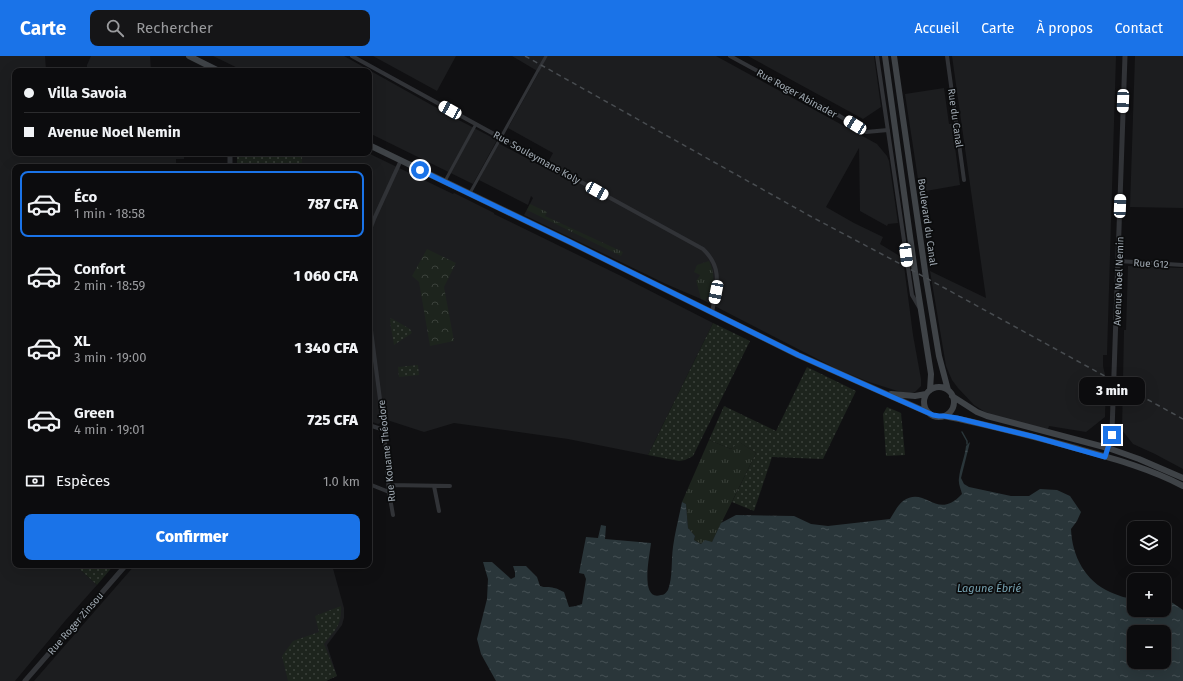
<!DOCTYPE html>
<html lang="fr">
<meta charset="utf-8">
<style>
:root{--surface:#0c0c0e;--page:#151517;--text:#f1f3f6;--muted:#9a9b9e;--line:#2c2c2e;--accent:#1a73e8}
body{margin:0;font-family:"Fira Sans",sans-serif;background:var(--page);color:var(--text);height:100vh;display:flex;flex-direction:column;font-size:15px;white-space:nowrap}
*{box-sizing:border-box;margin:0}
p{font-size:13px;color:var(--muted)}
.icon{flex:none;width:22px;height:22px;fill:none;stroke:currentColor;stroke-width:2;stroke-linecap:round;stroke-linejoin:round}
.map{position:relative;flex:1;overflow:hidden}
.sheet{position:absolute;left:12px;top:108px;width:360px;height:404px;display:flex;flex-direction:column;background:var(--surface);border-radius:8px;box-shadow:0 4px 16px #0002,0 0 0 1px var(--line)}
.sheet>*{flex:none}
.banner{position:absolute;left:12px;top:12px;width:360px;height:88px;border-radius:8px;box-shadow:0 4px 16px #0002,0 0 0 1px var(--line);display:grid;align-content:center;height:88px;padding:0 12px;background:var(--surface)}
.controls{position:absolute;left:1127px;top:465px;display:grid;gap:8px}
.controls a{display:grid;place-items:center;width:44px;height:44px;border-radius:8px;background:var(--surface);box-shadow:0 4px 16px #0002,0 0 0 1px var(--line);font-size:20px}
.end{position:absolute;width:18px;height:18px;margin:-9px;border:5px solid #1a73e8;background:#fff;box-shadow:0 0 0 2px #fff}
.from{border-radius:50%}
.bubble{position:absolute;height:28px;border-radius:8px;background:var(--surface);box-shadow:0 4px 16px #0002,0 0 0 1px var(--line);font-size:13px;font-weight:800;line-height:28px;text-align:center}
.car{position:absolute;width:12px;height:24px;margin:-12px -6px;border-radius:5px;box-shadow:0 0 3px 1px #0007;background:linear-gradient(#fff 24%,#345 0 40%,#fff 0 76%,#345 0 86%,#fff 0)}
.banner b{display:flex;align-items:center;gap:14px;height:38px;font-size:15px}
.banner b+b{border-top:1px solid var(--line)}
.banner i{width:10px;height:10px;background:var(--text)}
ul{padding:7px 0 0;list-style:none}
li{display:flex;align-items:center;gap:12px;height:66px;margin:0 8px 6px;padding:0 4px;border:2px solid transparent;border-radius:8px}
li div{flex:1}
li b{display:block;font-size:15px}
li em{font-style:normal;font-weight:800}
li.current{border-color:var(--accent)}
li>.icon{width:36px;height:36px;stroke-width:1.5}
.pay{display:flex;align-items:center;gap:10px;height:44px;padding:0 12px;font-size:15px}
.pay p{margin-inline-start:auto}
.primary-button{display:flex;gap:8px;margin-top:auto;padding:8px 12px}
.primary-button a{flex:1;height:46px;border-radius:8px;background:var(--accent);color:#fff;font-size:16px;font-weight:800;line-height:46px;text-align:center}
header{display:flex;align-items:center;gap:24px;box-sizing:border-box;height:56px;padding:0 20px;background:var(--accent);color:#fff}
header strong{font-size:19px}
nav{display:flex;gap:22px;margin-inline-start:auto;font-size:14px}
.search{width:280px;height:36px;background:var(--page);display:flex;align-items:center;gap:10px;box-sizing:border-box;padding:0 14px;border-radius:8px;color:var(--muted);font-size:15px}
.map>svg:first-child{display:block}
</style>
<header>
<strong>Carte</strong>
<div class="search"><svg class="icon" aria-label="search" viewBox="0 0 24 24"><circle cx="10" cy="10" r="6"/><path d="M15 15l6 6"/></svg>Rechercher</div>
<nav><a>Accueil</a><a>Carte</a><a>À propos</a><a>Contact</a></nav>
</header>
<div class="map">
<svg width="1183" height="625" viewBox="0 0 1183 625">
<defs>
<pattern id="grass-tufts" width="24" height="20" patternUnits="userSpaceOnUse"><rect width="24" height="20" fill="#1d241d"/><path d="M3 7l-1-3M5 7V3M7 7l1-3M15 17l-1-3M17 17v-4M19 17l1-3" fill="none" stroke="#3b413b"/></pattern>
<pattern id="forest-crowns" width="20" height="18" patternUnits="userSpaceOnUse"><rect width="20" height="18" fill="#1d241d"/><path d="M2 6a3 3 0 1 1 6 0M12 15a3 3 0 1 1 6 0" fill="none" stroke="#3b413b"/></pattern>
<pattern id="park-dots" width="8" height="8" patternUnits="userSpaceOnUse"><rect width="8" height="8" fill="#1d241d"/><path d="M2 2h.1M6 6h.1" fill="none" stroke="#3b413b" stroke-width="1.8" stroke-linecap="round"/></pattern>
<pattern id="water-ripples" width="26" height="14" patternUnits="userSpaceOnUse"><rect width="26" height="14" fill="#2a363a"/><path d="M2 4q2-2 4 0t4 0M15 11q2-2 4 0t4 0" fill="none" stroke="#465054"/></pattern>
</defs>
<rect width="100%" height="100%" fill="#101012"/>
<path fill="#1c1d1f" d="M0 0H45L46 14 87 13V9L91 0H150L151 14 185 15H15V97H184V103H176V111H15V509H75L97 529 65 565 15 625H0Z
M213 0H344L453 61 497 84 473 128 369 77V15H244Z
M373 0H456L437 35Z
M512 0H716L877 88 887 100 889 105 898 167 888 168 887 170 860 155 859 92 826 151 854 167 883 181 880 188 903 202 913 279 921 323V330L915 336 907 338 869 326 837 313 701 243 666 228 524 159 533 142 531 140 528 149 479 124 498 87 545 112 553 97 508 72 539 16Z
M748 0H874L881 51 863 63Z
M952 0H1116L1107 299H1103V310L1106 323 1105 361 1086 376 1049 370 1048 373 998 363 985 356 974 349 958 332 952 324 946 310 930 215 986 242Z
M1135 0H1183V152L1130 151Z
M944 32 949 68H952L960 129 920 136 905 38Z
M302 97H368L453 138 454 137 494 157V158L619 219 713 267 648 399 568 383 454 367 424 376 387 364 378 368 369 365V111H302Z
M1128 210 1183 212V413L1155 398 1133 388 1122 374 1124 274H1126Z
M135 509H332L344 552V562L342 569 327 589 337 620 326 625H34Z"/>
<path fill="url(#grass-tufts)" d="M530 148 547 156 545 160 623 196 621 200 527 154Z
M709 205C715 216 716 236 705 244L701 243 696 224H697L700 219 694 216 697 209Z
M709 384 731 393 738 385 756 397 712 486 701 488 694 484 695 480 688 472 686 448 682 446Z"/>
<path fill="url(#forest-crowns)" d="M427 193 456 207 444 231 454 285 430 290 419 226 412 220Z"/>
<path fill="url(#park-dots)" d="M237 97H302V111H237Z
M391 262 410 273 412 277 394 289 390 265Z
M713 267 750 285 693 400 685 404 679 405 648 399Z
M418 309 419 319 399 321 398 311Z
M807 311 856 335 823 403 772 401 754 455 732 446 756 397 739 386 731 393 709 384 724 350 776 375Z
M887 351 901 357 905 399 886 400 883 358Z
M75 509H114L97 529Z
M341 550C342 570 335 574 324 588L337 620 326 625H288L282 600 293 585 319 576 315 560Z"/>
<path fill="url(#water-ripples)" fill-rule="evenodd" d="M970 386 961 422 964 428 969 431 1011 440H1029L1040 433 1057 434 1070 440 1081 456 1077 465 1071 473C1072 500 1085 525 1110 536 1117 539 1126 543 1134 542V554H1164V541L1183 554V625H496L481 598 477 583 487 543 488 523 483 506H492L511 523 515 521V516L513 510H526L537 521 540 530C545 532 549 530 554 532 557 532 561 535 564 536L569 551 576 550 582 548 586 523 584 518 579 517 586 481 598 482 601 469 606 470 605 483 651 487C650 498 639 546 661 539 664 539 666 537 668 534 673 521 671 505 673 491 675 476 679 461 682 446L686 448 688 472 695 480 694 484 701 488 705 484 712 486 721 467 736 459 794 460 811 468 828 470 890 463C894 457 897 450 903 445 926 429 936 466 962 438 961 433 958 428 959 422 960 411 965 401 966 390ZM1134 576H1164V606H1134Z"/>
<g fill="none" stroke-linecap="round" stroke-linejoin="round">
<path stroke="#2a363a" stroke-width="1.5" d="M962 376 967 385V388"/>
<path stroke="#313337" stroke-width="3" d="M445 125 476 68
M470 137 546 0"/>
<path stroke="#313337" stroke-width="4" d="M352 0 703 193C724 213 716 231 712 257
M730 0 833 56 866 76 888 74
M877 0 912 239 919 251
M947 0 964 124
M369 176 374 163 401 104
M1118 205 1183 209
M369 259 384 374 389 436 393 459
M369 369 384 374
M369 428 389 436
M389 429 450 430
M434 430 439 455"/>
<path stroke="#313337" stroke-width="5" d="M230 111V97
M1105 401 1112 375 1125 0
M25 625 126 509"/>
<path stroke="#3f4347" stroke-width="6" d="M189 0 219 15
M885 0 915 216 931 318 930 334
M894 0 926 222 939 300 948 334
M369 89 570 186 798 299 929 357
M924 346a15 15 0 1 1 30 0a15 15 0 1 1-30 0Z
M891 338 915 340 926 338
M952 340 977 356 987 360 1108 392 1139 403 1183 422
M944 360C986 368 1027 379 1068 390 1107 401 1147 411 1183 430"/>
<path stroke="#484c50" stroke-width="1.5" stroke-dasharray="5 4" stroke-linecap="butt" d="M525 0 810 160 908 212 1183 363"/>
</g>
<g fill="none" stroke-linecap="round" stroke-linejoin="round">
<path stroke="#1a73e8" stroke-width="5" d="M420 114 570 186 798 299 933 359 939 360H944L957 362 1035 381 1105 401 1112 379"/>
</g>
<g text-anchor="middle" stroke-width="3.5" stroke-linejoin="round" paint-order="stroke">
<g font-size="10" fill="#a1aab3" stroke="#0b0c0d">
<text transform="translate(797 37) rotate(29)" y="4">Rue Roger Abinader</text>
<text transform="translate(956 62) rotate(82)" y="4">Rue du Canal</text>
<text transform="translate(537 101) rotate(29)" y="4">Rue Souleymane Koly</text>
<text transform="translate(928 166) rotate(82)" y="4">Boulevard du Canal</text>
<text transform="translate(1151 207) rotate(3)" y="4">Rue G12</text>
<text transform="translate(1118 225) rotate(-88)" y="4">Avenue Noel Nemin</text>
<text transform="translate(386 395) rotate(-96)" y="4">Rue Kouame Théodore</text>
<text transform="translate(75 567) rotate(-49)" y="4">Rue Roger Zinsou</text>
</g>
<g font-size="11" font-style="italic" fill="#76a1b0" stroke="#0b0c0d">
<text x="989" y="536">Lagune Ébrié</text>
</g>
</g>
</svg>
<div class="controls">
<a><svg class="icon" aria-label="layers" viewBox="0 0 24 24"><path d="M12 4l9 5-9 5-9-5zM3 14l9 5 9-5"/></svg></a>
<a>+</a>
<a>−</a>
</div>
<i class="end from" style="left:420px;top:114px"></i>
<i class="end" style="left:1112px;top:379px"></i>
<div class="bubble" style="left:1079px;top:321px;width:66px">3 min</div>
<i class="car" style="left:1123px;top:45px;rotate:182deg"></i>
<i class="car" style="left:450px;top:54px;rotate:299deg"></i>
<i class="car" style="left:855px;top:69px;rotate:302deg"></i>
<i class="car" style="left:597px;top:135px;rotate:119deg"></i>
<i class="car" style="left:1120px;top:150px;rotate:2deg"></i>
<i class="car" style="left:906px;top:199px;rotate:173deg"></i>
<i class="car" style="left:716px;top:236px;rotate:191deg"></i>
<div class="banner">
<b><i class="from"></i>Villa Savoia</b>
<b><i></i>Avenue Noel Nemin</b>
</div>
<section class="sheet">
<ul>
<li class="current"><svg class="icon" aria-label="car" viewBox="0 0 24 24"><path d="M5 17H2v-5l4-1 3-4h7l3 4 3 1v5h-3M9 17h6M6 11h13"/><circle cx="7" cy="17" r="2"/><circle cx="17" cy="17" r="2"/></svg><div><b>Éco</b><p>1 min · 18:58</p></div><em>787 CFA</em></li>
<li><svg class="icon" aria-label="car" viewBox="0 0 24 24"><path d="M5 17H2v-5l4-1 3-4h7l3 4 3 1v5h-3M9 17h6M6 11h13"/><circle cx="7" cy="17" r="2"/><circle cx="17" cy="17" r="2"/></svg><div><b>Confort</b><p>2 min · 18:59</p></div><em>1 060 CFA</em></li>
<li><svg class="icon" aria-label="car" viewBox="0 0 24 24"><path d="M5 17H2v-5l4-1 3-4h7l3 4 3 1v5h-3M9 17h6M6 11h13"/><circle cx="7" cy="17" r="2"/><circle cx="17" cy="17" r="2"/></svg><div><b>XL</b><p>3 min · 19:00</p></div><em>1 340 CFA</em></li>
<li><svg class="icon" aria-label="car" viewBox="0 0 24 24"><path d="M5 17H2v-5l4-1 3-4h7l3 4 3 1v5h-3M9 17h6M6 11h13"/><circle cx="7" cy="17" r="2"/><circle cx="17" cy="17" r="2"/></svg><div><b>Green</b><p>4 min · 19:01</p></div><em>725 CFA</em></li>
</ul>
<div class="pay"><svg class="icon" aria-label="cash" viewBox="0 0 24 24"><path d="M3 7h18v10H3z"/><circle cx="12" cy="12" r="2"/></svg>Espèces<p>1.0 km</p></div>
<div class="primary-button"><a>Confirmer</a></div>
</section>
</div>
